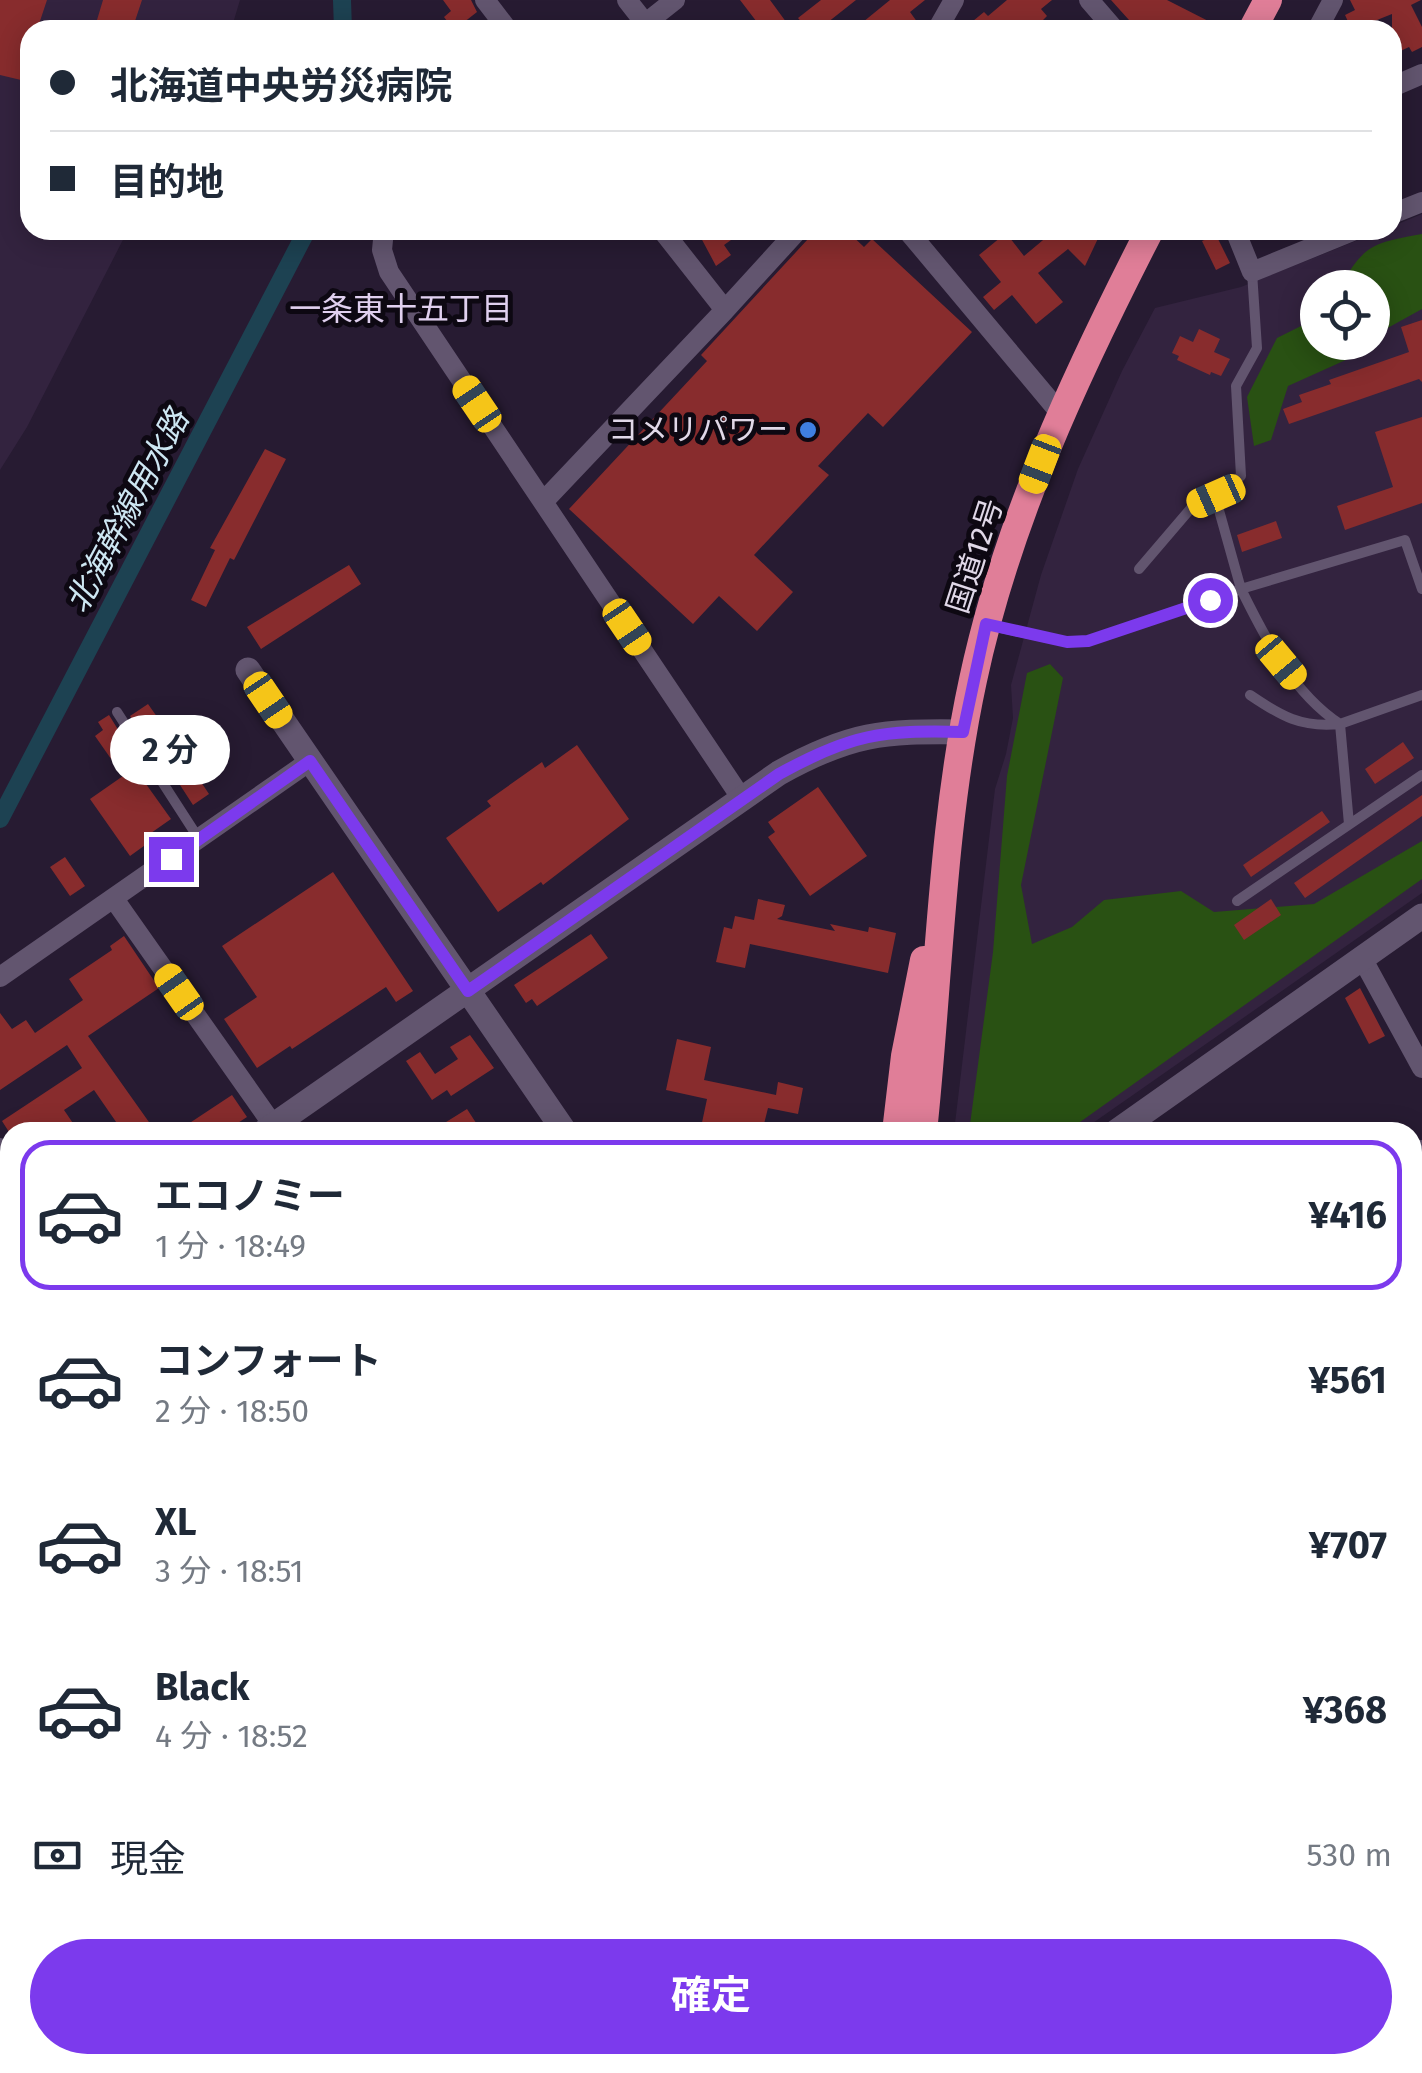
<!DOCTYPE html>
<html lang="ja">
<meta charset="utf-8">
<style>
:root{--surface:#fff;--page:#f6f6f7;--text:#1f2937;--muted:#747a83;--line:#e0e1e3;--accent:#7c3aed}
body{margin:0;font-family:"Fira Sans","Noto Sans JP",sans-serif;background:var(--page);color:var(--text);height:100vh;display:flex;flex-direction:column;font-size:38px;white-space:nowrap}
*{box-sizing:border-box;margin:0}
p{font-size:32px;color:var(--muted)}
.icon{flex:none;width:55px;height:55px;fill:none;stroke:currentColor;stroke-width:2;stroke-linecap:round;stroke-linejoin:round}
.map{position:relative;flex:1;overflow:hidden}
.panel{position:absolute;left:0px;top:1122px;width:1422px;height:952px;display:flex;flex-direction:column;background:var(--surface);border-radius:30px 30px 0 0;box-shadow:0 5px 25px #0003}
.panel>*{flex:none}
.top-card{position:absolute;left:20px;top:20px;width:1382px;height:220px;border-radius:30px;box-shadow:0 5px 25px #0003;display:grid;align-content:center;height:220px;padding:0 30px;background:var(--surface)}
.controls{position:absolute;left:1300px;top:270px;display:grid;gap:20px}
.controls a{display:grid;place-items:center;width:90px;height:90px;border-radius:50%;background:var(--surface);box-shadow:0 5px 25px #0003;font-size:50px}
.end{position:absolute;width:45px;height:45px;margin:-22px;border:12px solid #7c3aed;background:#fff;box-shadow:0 0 0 5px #fff}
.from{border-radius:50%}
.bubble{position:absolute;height:70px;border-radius:35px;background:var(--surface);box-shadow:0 5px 25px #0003;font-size:32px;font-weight:700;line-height:70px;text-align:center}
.car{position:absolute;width:30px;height:60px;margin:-30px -15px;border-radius:12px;box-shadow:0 0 8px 2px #0007;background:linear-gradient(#f5c518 24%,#345 0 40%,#f5c518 0 76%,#345 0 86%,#f5c518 0)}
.top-card b{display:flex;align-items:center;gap:35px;height:95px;font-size:38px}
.top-card b+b{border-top:2px solid var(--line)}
.top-card i{width:25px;height:25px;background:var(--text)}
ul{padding:18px 0 0;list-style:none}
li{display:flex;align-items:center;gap:30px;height:150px;margin:0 20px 15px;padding:0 10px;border:5px solid transparent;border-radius:30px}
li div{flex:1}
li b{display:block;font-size:38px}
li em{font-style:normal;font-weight:700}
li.on{border-color:var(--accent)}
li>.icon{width:90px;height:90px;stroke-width:1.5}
.pay{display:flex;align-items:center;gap:25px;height:110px;padding:0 30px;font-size:38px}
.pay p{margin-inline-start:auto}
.primary-button{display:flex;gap:20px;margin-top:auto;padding:20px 30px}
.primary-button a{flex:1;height:115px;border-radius:60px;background:var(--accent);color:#fff;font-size:40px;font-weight:700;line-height:115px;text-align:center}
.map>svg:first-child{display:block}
</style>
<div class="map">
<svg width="1422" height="2073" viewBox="0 0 1422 2073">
<rect width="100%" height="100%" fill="#271b32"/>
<path fill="#33233f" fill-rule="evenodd" d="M0 0H240L231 30H30V230H128L27 427 0 470Z
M1422 214V893L1080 1132H954L995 789 1006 754 1013 718 1011 685 1041 575 1078 469 1122 371 1155 308 1241 287 1383 230H1392L1393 226ZM1318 288H1372V342H1318Z"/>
<path fill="#295113" d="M1422 234V309L1384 330 1368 350 1288 386 1271 440 1254 446 1247 397 1277 338 1317 318 1318 342H1372V288L1340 287C1365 243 1374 243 1422 234Z
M1050 664 1063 678 1021 885 1032 944 1072 927 1104 900 1181 891 1214 912 1314 904 1422 841V879L1066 1132H969L993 952 1007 776 1027 673Z"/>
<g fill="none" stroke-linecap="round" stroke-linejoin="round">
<path stroke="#1d4252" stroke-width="18" d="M342 0 343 30
M0 819 307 230"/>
</g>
<path fill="#882c2d" d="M0 0H47L37 30H30V53L21 80 0 75Z
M103 0H142L132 30H94Z
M443 0H471L477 12 454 30 444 17 451 11Z
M740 0H770L792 30H763Z
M821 0H856L818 30H808L798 18Z
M890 0H925L910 12 923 30H870L863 22Z
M1007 0H1052L1041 9 1047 16 1037 26 1033 23 1028 29 1020 21 1010 30H962L984 12 988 16Z
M1111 0H1167L1226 30H1138Z
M1350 0H1421L1411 5 1422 27V47L1412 52 1409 47 1392 55V14L1352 30 1345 15 1355 10Z
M708 230H745L724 245 731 255 716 266 700 236Z
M812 230H846L864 247 872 239 972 332 883 427 868 413 818 466 829 475 754 555 793 592 757 631 719 596 693 624 569 509 707 361 701 355 808 239Z
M1055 230H1102L1085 266 1068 249 1038 273 1063 302 1036 324 1012 295 994 310 983 297 1001 282 979 255 1006 233 1024 256Z
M1216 235 1230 263 1216 270 1202 241Z
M1422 320V382L1419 379 1289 424 1283 409 1302 402 1299 395 1331 384 1329 380 1409 352 1401 327Z
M1199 329 1220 339 1214 352 1230 359 1221 376 1211 372 1210 375 1177 360 1179 356 1172 353 1180 336 1193 342Z
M1422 417V503L1345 530 1337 506 1393 487 1375 432Z
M265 449 286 459 234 560 230 558 206 607 191 600 215 550 210 548Z
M1276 521 1282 538 1242 552 1237 535Z
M349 565 361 584 261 649 247 627Z
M148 704 179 748 166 757 156 743 150 747 130 716Z
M109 715 135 757 132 759 141 777 171 819 151 833 155 838 130 856 90 799 123 776 95 736 103 730 98 722Z
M1403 742 1414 758 1375 784 1365 769Z
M577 745 629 819 543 885 541 882 498 912 446 838 491 806 487 801 542 762 545 768Z
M180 760 191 776 195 773 209 794 193 805 169 768Z
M818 787 867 856 810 896 768 837 775 832 768 822Z
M1422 795V816L1305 898 1294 883Z
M1322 811 1330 822 1251 877 1243 865Z
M65 857 85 886 70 896 50 867Z
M333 872 413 991 396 1002 386 987 292 1049 290 1046 257 1068 224 1019 257 997 222 946Z
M758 899 785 905 782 916 777 919 835 931 830 924 868 932 869 927 896 933 888 973 750 944 745 968 716 962 724 927 732 929 735 916 754 920Z
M1271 899 1281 915 1244 940 1234 925Z
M591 934 608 958 537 1006 532 999 526 1003 514 985Z
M124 936 159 988 88 1036 156 1132H123L94 1090 64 1110 79 1132H9L2 1121 82 1068 67 1045 0 1090V1013L12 1029 26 1020 35 1033 83 1000 69 979 112 950 110 946Z
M1360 988 1385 1036 1369 1044 1345 998Z
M470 1035 494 1068 451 1096 447 1090 432 1100 406 1061 420 1052 435 1074 458 1059 450 1047Z
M677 1039 711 1047 704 1080 776 1095 778 1082 803 1088 798 1114 768 1108 762 1132H700L707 1099 666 1090Z
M232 1095 247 1117 224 1132H176Z
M467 1109 482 1132H430Z"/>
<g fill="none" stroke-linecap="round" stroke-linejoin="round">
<path stroke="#62556f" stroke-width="10" d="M1252 272 1257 348 1236 386 1241 476 1215 496 1241 589 1405 540 1422 589
M1139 569 1192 507 1215 496
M987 625 1067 642 1088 641 1241 589C1265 638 1293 693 1340 724L1422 695
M1250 695C1281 716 1301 728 1340 724L1349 824
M117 712 199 839
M1237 901 1422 775
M682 2065 687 2073
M890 2065 893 2070"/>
<path stroke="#62556f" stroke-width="20" d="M485 0 508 30
M627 0 645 23
M1089 0 1115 30
M637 30 675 0
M937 30 954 0
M1317 30 1333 0
M1392 87 1422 74
M1392 214 1422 202
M384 230 382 250 389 272 742 799
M662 230 725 310 798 230
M907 230 1061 414
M1235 230 1252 272 1355 230
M543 502 725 310
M114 899 278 1132
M1362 958 1422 1068
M0 977 310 761
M0 1148 10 1162
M1412 1155 1422 1150
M1412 1305 1422 1323
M1412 1366 1422 1361
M0 1536 10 1550
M1412 1543 1422 1560
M0 1601 10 1594
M0 1880 10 1895
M1412 1905 1422 1926
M1412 2056 1422 2052
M116 2065 121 2073
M514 2065 520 2073
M178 2073 190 2065
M365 2073 374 2065
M1129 2073 1145 2065
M1377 2073 1394 2065"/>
<path stroke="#62556f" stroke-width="25" d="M248 670 565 1132
M264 1132 779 773C851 733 882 731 963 732
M1116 1132 1422 916
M0 1315 10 1309
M637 2073 650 2065"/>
<path stroke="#62556f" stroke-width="25" d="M1412 1638 1422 1634
M0 1912 10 1905"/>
<path stroke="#e07e98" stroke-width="28" d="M1252 30 1268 0
M896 1132 905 1056 924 960
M923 1132C939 982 941 828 973 680 1007 521 1076 374 1150 230
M1092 2065 1095 2073"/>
</g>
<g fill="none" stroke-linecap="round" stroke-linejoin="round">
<path stroke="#7c3aed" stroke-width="12" d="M171 859 310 761 468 991 779 774C851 734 882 730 963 732L986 624 1067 642 1088 641 1210 600"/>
</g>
<circle fill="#3f7fe0" stroke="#0d0812" stroke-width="4" cx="808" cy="430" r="10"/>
<g text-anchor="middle" stroke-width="10" stroke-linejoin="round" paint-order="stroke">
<g font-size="30" fill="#e0d8e8" stroke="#0d0812" text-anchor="end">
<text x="788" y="440">コメリパワー</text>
</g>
<g font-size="30" fill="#e0d8e8" stroke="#0d0812">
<text transform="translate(975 556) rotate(-72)" y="10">国道12号</text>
</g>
<g font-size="32" fill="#e0d0ef" stroke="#0d0812">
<text x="401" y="320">一条東十五丁目</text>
</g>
<g font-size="32" font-style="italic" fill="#cde6f2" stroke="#0d0812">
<text transform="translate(127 511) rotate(-62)" y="11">北海幹線用水路</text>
</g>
</g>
</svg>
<div class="controls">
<a><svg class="icon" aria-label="locate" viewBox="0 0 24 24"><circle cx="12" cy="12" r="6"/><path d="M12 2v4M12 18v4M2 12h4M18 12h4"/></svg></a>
</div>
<i class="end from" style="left:1210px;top:600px"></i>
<i class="end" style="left:171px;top:859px"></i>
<div class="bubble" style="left:110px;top:715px;width:120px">2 分</div>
<i class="car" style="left:477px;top:404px;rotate:326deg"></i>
<i class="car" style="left:1040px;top:464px;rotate:201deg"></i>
<i class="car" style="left:1216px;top:496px;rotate:246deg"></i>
<i class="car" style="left:627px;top:627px;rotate:146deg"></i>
<i class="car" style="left:1281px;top:662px;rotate:140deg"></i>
<i class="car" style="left:268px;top:700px;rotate:146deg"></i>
<i class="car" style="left:179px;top:992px;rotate:325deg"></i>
<div class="top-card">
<b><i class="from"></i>北海道中央労災病院</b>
<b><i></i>目的地</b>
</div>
<section class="panel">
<ul>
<li class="on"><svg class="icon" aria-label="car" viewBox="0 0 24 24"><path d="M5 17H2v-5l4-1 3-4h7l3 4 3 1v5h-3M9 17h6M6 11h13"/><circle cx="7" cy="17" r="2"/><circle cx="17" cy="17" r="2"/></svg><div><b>エコノミー</b><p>1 分 · 18:49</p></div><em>¥416</em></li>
<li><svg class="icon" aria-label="car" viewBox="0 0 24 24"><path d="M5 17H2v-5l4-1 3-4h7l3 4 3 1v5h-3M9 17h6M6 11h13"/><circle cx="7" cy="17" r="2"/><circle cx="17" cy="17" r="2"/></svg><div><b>コンフォート</b><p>2 分 · 18:50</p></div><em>¥561</em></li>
<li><svg class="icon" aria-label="car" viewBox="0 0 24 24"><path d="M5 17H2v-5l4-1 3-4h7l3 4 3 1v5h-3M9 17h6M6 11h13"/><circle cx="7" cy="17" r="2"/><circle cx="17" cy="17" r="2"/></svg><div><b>XL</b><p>3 分 · 18:51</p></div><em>¥707</em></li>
<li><svg class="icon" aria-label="car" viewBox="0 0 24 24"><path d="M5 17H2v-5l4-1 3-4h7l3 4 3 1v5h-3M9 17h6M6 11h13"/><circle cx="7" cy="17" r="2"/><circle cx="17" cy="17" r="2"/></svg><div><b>Black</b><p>4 分 · 18:52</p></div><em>¥368</em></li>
</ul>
<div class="pay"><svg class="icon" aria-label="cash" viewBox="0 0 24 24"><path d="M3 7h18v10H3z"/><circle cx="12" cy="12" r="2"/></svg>現金<p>530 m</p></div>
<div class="primary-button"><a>確定</a></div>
</section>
</div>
